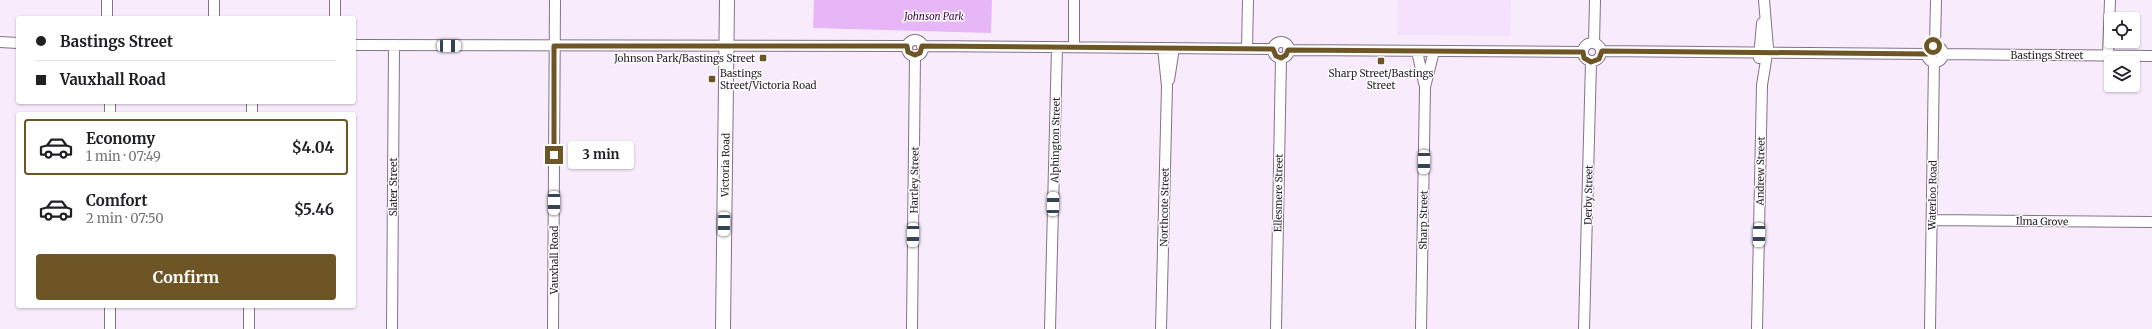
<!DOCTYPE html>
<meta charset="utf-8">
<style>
:root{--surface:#fff;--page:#f6f6f6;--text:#202124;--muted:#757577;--line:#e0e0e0;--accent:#6e5526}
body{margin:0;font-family:Merriweather,serif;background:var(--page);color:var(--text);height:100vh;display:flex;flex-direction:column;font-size:15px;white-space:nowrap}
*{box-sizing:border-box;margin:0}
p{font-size:13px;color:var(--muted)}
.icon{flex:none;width:22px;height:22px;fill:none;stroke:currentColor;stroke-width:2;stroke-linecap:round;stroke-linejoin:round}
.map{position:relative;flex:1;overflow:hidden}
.sheet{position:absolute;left:16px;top:112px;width:340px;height:196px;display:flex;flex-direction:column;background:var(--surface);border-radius:4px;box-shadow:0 1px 3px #0004}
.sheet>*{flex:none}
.hud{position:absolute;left:16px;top:16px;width:340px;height:88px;border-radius:4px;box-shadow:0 1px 3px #0004;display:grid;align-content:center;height:88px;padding:0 20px;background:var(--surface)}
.fabs{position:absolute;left:2104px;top:12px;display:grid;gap:8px}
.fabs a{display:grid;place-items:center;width:36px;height:36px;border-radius:4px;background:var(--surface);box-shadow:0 1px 3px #0004;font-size:20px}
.end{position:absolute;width:18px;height:18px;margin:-9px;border:5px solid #6e5526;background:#fff;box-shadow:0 0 0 2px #fff}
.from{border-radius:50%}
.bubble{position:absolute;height:28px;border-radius:4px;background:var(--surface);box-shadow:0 1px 3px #0004;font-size:13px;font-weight:700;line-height:28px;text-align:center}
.car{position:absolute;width:12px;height:24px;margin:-12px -6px;border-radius:5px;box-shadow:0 0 3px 1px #0007;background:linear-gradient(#fff 24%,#345 0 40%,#fff 0 76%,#345 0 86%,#fff 0)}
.hud b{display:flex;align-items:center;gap:14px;height:38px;font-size:15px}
.hud b+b{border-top:1px solid var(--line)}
.hud i{width:10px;height:10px;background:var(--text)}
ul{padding:7px 0 0;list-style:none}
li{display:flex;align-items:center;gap:12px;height:56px;margin:0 8px 6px;padding:0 12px;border:2px solid transparent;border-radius:4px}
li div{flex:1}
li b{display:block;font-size:15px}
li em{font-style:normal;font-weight:700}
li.on{border-color:var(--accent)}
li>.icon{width:36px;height:36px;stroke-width:1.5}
.action{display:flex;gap:8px;margin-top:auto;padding:8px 20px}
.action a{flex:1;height:46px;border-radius:4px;background:var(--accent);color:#fff;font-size:16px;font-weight:700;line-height:46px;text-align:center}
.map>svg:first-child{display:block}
</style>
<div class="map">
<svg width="2152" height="329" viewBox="0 0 2152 329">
<rect width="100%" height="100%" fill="#f8ecfc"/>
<path fill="#f5e1fc" d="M1398 0H1511L1510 36 1397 35Z"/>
<path fill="#e7b6f7" d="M814 0H992L991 33 813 28Z"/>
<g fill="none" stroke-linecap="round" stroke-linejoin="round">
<g stroke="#84728a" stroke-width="12">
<path id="street" d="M335 0V18
M107 18V0
M214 18V0
M907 48a8 8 0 1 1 16 0a8 8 0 1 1-16 0Z
M0 42 18 43
M1273 50a8 8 0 1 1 16 0a8 8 0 1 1-16 0Z
M1583 52a9 9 0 1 1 18 0a9 9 0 1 1-18 0Z
M1594 43 1595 0
M354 45 907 46
M922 46 1273 49
M1935 46 1936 0
M1927 54a8 8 0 1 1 16 0a8 8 0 1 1-16 0Z
M1074 47V0
M1247 49 1248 0
M1288 50 1583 52
M1417 51 1424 83
M1601 51 1927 54
M1942 54 2152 56
M2108 55 2110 0
M1759 58 1762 23
M1169 80 1174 48
M110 114V102
M252 114V102
M1932 220 2152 222
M110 329V306
M249 329V306
M392 329 394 45
M553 329 555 0
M912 329 915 55
M1050 329 1057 47
M1161 329 1167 86 1163 48
M1276 329 1281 58
M1421 329 1425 87 1434 51
M1584 329 1591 62
M1757 329 1762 85 1768 48 1764 0
M1930 329 1934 61"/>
</g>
<g stroke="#84728a" stroke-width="16">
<path id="secondary" d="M723 329 727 0"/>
</g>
<use href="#street" stroke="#fff" stroke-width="10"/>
<use href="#secondary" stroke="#fff" stroke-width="14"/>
</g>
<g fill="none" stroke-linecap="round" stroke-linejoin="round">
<path stroke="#6e5526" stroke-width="5" d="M554 155V46H907L908 52 915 55 920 53 922 46 1273 49 1276 56 1281 58 1286 55 1288 50 1576 52H1583L1584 58 1591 62 1599 59 1602 51 1927 54 1928 49 1933 46"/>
</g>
<g fill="#6e5526" stroke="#fefefe" stroke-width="1.5">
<rect x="759" y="54" width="8" height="8" rx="2"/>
<rect x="1377" y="57" width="8" height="8" rx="2"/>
<rect x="708" y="75" width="8" height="8" rx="2"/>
</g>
<g text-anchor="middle" stroke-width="3" stroke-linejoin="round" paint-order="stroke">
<g font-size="10" font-style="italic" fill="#450056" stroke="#fefefe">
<text x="934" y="20">Johnson Park</text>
</g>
<g font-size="10" fill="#29222c" stroke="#fefefe">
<text x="2047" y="59">Bastings Street</text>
<text transform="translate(1055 140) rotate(-89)" y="4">Alphington Street</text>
<text transform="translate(725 165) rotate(-89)" y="4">Victoria Road</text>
<text transform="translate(1760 171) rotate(-89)" y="4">Andrew Street</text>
<text transform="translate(914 180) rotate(-89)" y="4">Hartley Street</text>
<text transform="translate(393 187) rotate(-90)" y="4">Slater Street</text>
<text transform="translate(1278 193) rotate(-89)" y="4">Ellesmere Street</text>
<text transform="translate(1588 195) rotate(-89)" y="4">Derby Street</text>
<text transform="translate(1932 195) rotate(-89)" y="4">Waterloo Road</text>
<text transform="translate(1164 207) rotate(-89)" y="4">Northcote Street</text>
<text transform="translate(1423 220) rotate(-89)" y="4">Sharp Street</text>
<text transform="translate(2042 221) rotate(1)" y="4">Ilma Grove</text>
<text transform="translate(554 260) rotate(-90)" y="4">Vauxhall Road</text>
</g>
<g font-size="10" fill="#29222c" stroke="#fefefe" text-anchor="end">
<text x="755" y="62">Johnson Park/Bastings Street</text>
<text x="720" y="77" text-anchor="start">Bastings<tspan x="720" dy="12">Street/Victoria Road</tspan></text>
<text x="1381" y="77" text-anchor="middle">Sharp Street/Bastings<tspan x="1381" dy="12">Street</tspan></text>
</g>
</g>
</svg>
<div class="fabs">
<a><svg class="icon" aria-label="locate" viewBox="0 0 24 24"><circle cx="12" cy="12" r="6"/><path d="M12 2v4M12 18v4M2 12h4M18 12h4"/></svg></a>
<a><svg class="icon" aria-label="layers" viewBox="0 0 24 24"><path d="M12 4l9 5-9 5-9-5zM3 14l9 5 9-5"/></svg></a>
</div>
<i class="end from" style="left:1933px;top:46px"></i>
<i class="end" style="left:554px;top:155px"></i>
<div class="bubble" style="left:568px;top:141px;width:66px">3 min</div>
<i class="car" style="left:449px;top:46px;rotate:90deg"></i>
<i class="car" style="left:1424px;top:162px;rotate:181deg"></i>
<i class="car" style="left:554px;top:203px;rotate:180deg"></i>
<i class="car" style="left:1053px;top:204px;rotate:1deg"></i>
<i class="car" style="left:724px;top:224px;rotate:181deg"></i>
<i class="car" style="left:913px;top:235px;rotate:181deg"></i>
<i class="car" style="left:1759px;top:235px;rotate:181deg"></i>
<div class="hud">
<b><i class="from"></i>Bastings Street</b>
<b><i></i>Vauxhall Road</b>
</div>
<section class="sheet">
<ul>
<li class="on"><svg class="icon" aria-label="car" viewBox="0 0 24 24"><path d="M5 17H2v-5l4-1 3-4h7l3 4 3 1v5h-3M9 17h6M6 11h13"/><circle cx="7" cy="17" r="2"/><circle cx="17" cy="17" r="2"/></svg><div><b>Economy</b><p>1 min · 07:49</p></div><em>$4.04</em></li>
<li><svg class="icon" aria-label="car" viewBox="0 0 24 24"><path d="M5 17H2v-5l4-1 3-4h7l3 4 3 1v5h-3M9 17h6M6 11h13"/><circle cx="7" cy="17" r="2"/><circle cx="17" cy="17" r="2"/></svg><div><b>Comfort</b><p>2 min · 07:50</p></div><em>$5.46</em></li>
</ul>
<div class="action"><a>Confirm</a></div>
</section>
</div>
